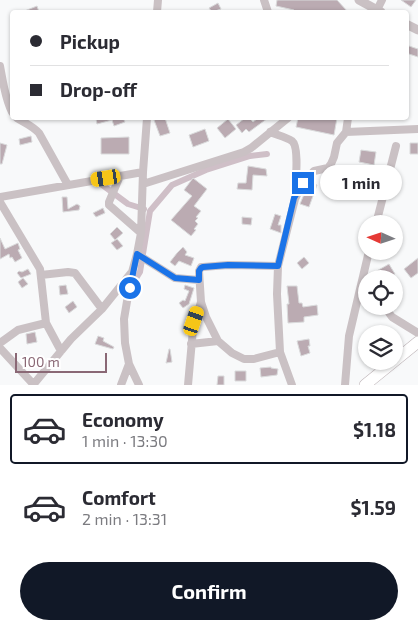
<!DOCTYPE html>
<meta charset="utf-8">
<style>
:root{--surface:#fff;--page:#f7f7f7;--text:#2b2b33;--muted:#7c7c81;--line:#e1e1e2;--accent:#111827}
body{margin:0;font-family:"Exo 2",sans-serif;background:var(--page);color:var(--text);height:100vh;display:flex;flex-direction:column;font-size:19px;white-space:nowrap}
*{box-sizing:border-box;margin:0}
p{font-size:16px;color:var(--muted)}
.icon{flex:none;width:28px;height:28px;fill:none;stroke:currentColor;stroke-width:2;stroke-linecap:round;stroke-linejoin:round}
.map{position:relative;height:385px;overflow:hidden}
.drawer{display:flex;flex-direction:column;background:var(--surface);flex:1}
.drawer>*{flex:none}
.hud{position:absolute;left:10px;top:10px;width:399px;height:110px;border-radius:5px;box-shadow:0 1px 4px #0004;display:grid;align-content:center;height:110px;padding:0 20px;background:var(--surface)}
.needle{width:32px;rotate:273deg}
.controls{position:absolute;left:358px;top:215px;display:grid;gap:10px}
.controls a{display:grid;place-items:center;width:45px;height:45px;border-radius:50%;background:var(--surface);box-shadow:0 1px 4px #0004;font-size:25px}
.scale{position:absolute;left:15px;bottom:12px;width:92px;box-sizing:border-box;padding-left:5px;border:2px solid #8a6875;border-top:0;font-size:14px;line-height:18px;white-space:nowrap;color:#8a6875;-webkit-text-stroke:4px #fff;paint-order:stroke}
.end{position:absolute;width:22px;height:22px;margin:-11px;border:6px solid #1a73e8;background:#fff;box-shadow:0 0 0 2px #fff}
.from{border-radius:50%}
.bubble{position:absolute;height:35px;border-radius:18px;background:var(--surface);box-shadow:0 1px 4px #0004;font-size:16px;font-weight:700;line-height:35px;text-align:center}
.car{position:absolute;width:15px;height:30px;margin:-15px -8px;border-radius:6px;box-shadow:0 0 4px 1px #0007;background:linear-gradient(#f5c518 24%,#345 0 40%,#f5c518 0 76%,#345 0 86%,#f5c518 0)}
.hud b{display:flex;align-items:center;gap:18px;height:48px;font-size:19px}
.hud b+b{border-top:1px solid var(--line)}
.hud i{width:12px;height:12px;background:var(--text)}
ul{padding:9px 0 0;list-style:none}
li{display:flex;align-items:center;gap:15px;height:70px;margin:0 10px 8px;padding:0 10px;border:2px solid transparent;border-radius:5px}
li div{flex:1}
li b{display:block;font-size:19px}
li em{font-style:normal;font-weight:700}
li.current{border-color:var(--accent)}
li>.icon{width:45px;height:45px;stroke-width:1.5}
.cta{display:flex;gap:10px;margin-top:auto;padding:10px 20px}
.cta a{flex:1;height:58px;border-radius:30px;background:var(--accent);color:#fff;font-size:20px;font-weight:700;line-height:58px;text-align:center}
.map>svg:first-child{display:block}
</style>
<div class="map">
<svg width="418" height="385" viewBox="0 0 418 385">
<rect width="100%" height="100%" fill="#f8f9fa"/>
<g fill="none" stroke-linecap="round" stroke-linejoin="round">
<path stroke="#cfbfc7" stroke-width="6" d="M92 181H97L128 204 144 209
M130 288 140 272 150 211 172 185 206 170 250 156 267 154"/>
</g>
<path fill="#bbabb2" stroke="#dadbdc" d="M277 0H337L348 12H294V10L276 6Z
M401 0H416L411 7Z
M218 3 221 9 212 12 209 8Z
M37 6 39 12H22Z
M406 45 418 49V57L406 53Z
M100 118H123L125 122 114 126 112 120 97 124 96 119Z
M161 118H165L170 133 160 136 154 120Z
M245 118H249L253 122 258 118H268L249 132 246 129 242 133 236 125Z
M298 118H315L323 119V118H337L334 135 296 127Z
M228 119 236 129 225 138 217 128Z
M205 129 209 141 193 147 189 135Z
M31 136 32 142 20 145 19 139Z
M129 137V154H101V138Z
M0 143 7 145 2 164H0Z
M410 143H418V154H410Z
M361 150 376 152 374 165 359 162Z
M248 166 266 169 267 176 253 175 252 190 237 189 238 183H246Z
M193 178 207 189 194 206 201 211 196 217 198 218 195 221 198 224 194 229 196 230 191 236 171 220 192 196 184 190Z
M312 183 317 185 309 207 300 204 307 187 309 188Z
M62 197H67L68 209 77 204 80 206 79 210 63 212Z
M103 208 105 213 96 217 93 213Z
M275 214 281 216 278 225H281V233L270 229Z
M242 217 252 218 251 225 242 224Z
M117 227 123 233 115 240 110 234Z
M0 238 5 249 18 243 20 249 18 250 22 258 15 262 12 257 10 258 9 254 0 259Z
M117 239 123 246 117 250 111 243Z
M183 247 187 252 185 255 194 258 191 266 179 261 175 266 170 262 177 253Z
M304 257 309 263 302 269 297 263Z
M418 258V273L411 278 404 269Z
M389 264 395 274 386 279H379L375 272Z
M28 269 31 274 21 278 17 273 19 271 22 272Z
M23 278 28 284 22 288 18 282Z
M66 285 68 294 60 295 59 286Z
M185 285 194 288 189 304 183 308 179 303 183 300 185 301 189 291 184 289Z
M287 286H297L299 303H302L303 307 317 305 318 315 304 317V322L288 323 287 304H289Z
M73 301 77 307 69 313 65 307Z
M35 332 37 342 27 344 26 334Z
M98 336 104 338 103 341 114 347 113 349 95 344Z
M309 339 310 346H308L310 353 301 356 297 341Z
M169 349H170L172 362 166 363Z
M271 367V368L278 369 277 375 261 377 260 368Z
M235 371H246V381H235Z
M218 376H224V385H217Z"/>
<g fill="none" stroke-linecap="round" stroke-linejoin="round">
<g stroke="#beb4b8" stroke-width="12">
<path id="primary" d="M365 385 418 342"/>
</g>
<path stroke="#cac1c4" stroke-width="8" d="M264 0 268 12
M157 12 158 0
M376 12 382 0
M0 66C3 81 5 99 12 112
M17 118C25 123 33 126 39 133L68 185
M270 132C277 135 286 137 292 141 300 147 295 186 295 196
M346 132 418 129
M120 176 109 202V205L141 233
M143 184 244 152 251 148 288 118
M0 197 143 172
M0 202 40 269 46 323 61 351
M376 224 396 146
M137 254 175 278 199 280
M278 266 228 265 203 267H201L199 271 201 302 206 317 218 341 232 353 244 359H254L280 352
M41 275 68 272 75 273 102 309
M384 306 392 317 418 333
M0 343 18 330 46 323
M191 344 218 341
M0 348 34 385
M33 385 71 339 102 309 131 273
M121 385 129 364
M139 385 129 364 125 343 124 319 132 272 137 254 141 233 143 172 147 118
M188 385 193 329 201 302
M292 385 280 352 277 294 278 266 295 199 303 183 314 171 328 168 331 164 334 157 337 143 346 132 348 118
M345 385 349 336 369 251"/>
<path stroke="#cac1c4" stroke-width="9" d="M359 0 381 12
M406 24 418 30"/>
<use href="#primary" stroke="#fff" stroke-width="11"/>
</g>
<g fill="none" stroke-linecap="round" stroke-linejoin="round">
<path stroke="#1a73e8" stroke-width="6" d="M130 288 137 254 175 278 199 280V271L201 268 203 267 228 265 278 266 294 198 303 183"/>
</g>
</svg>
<div class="controls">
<a><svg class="needle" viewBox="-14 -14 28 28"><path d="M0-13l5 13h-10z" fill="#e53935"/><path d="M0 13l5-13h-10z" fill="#7c7c81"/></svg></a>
<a><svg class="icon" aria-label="locate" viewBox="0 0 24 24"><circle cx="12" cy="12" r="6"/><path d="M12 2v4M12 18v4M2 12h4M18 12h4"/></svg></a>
<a><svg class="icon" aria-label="layers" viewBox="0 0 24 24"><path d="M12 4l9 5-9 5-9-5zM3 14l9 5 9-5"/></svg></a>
</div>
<div class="scale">100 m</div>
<i class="end from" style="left:130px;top:288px"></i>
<i class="end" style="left:303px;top:183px"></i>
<div class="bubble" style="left:320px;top:165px;width:82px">1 min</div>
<i class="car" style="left:106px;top:178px;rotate:261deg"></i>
<i class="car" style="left:194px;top:321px;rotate:19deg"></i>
<div class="hud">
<b><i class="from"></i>Pickup</b>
<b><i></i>Drop-off</b>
</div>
</div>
<section class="drawer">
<ul>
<li class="current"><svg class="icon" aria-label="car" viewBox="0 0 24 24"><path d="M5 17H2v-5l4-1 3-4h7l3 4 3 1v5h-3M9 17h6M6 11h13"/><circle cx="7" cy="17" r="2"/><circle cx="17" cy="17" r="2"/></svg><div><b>Economy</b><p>1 min · 13:30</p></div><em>$1.18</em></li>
<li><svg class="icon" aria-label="car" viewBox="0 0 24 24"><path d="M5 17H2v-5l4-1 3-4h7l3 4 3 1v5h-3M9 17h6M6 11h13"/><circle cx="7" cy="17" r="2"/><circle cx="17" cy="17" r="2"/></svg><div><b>Comfort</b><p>2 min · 13:31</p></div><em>$1.59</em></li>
</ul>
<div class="cta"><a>Confirm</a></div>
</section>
